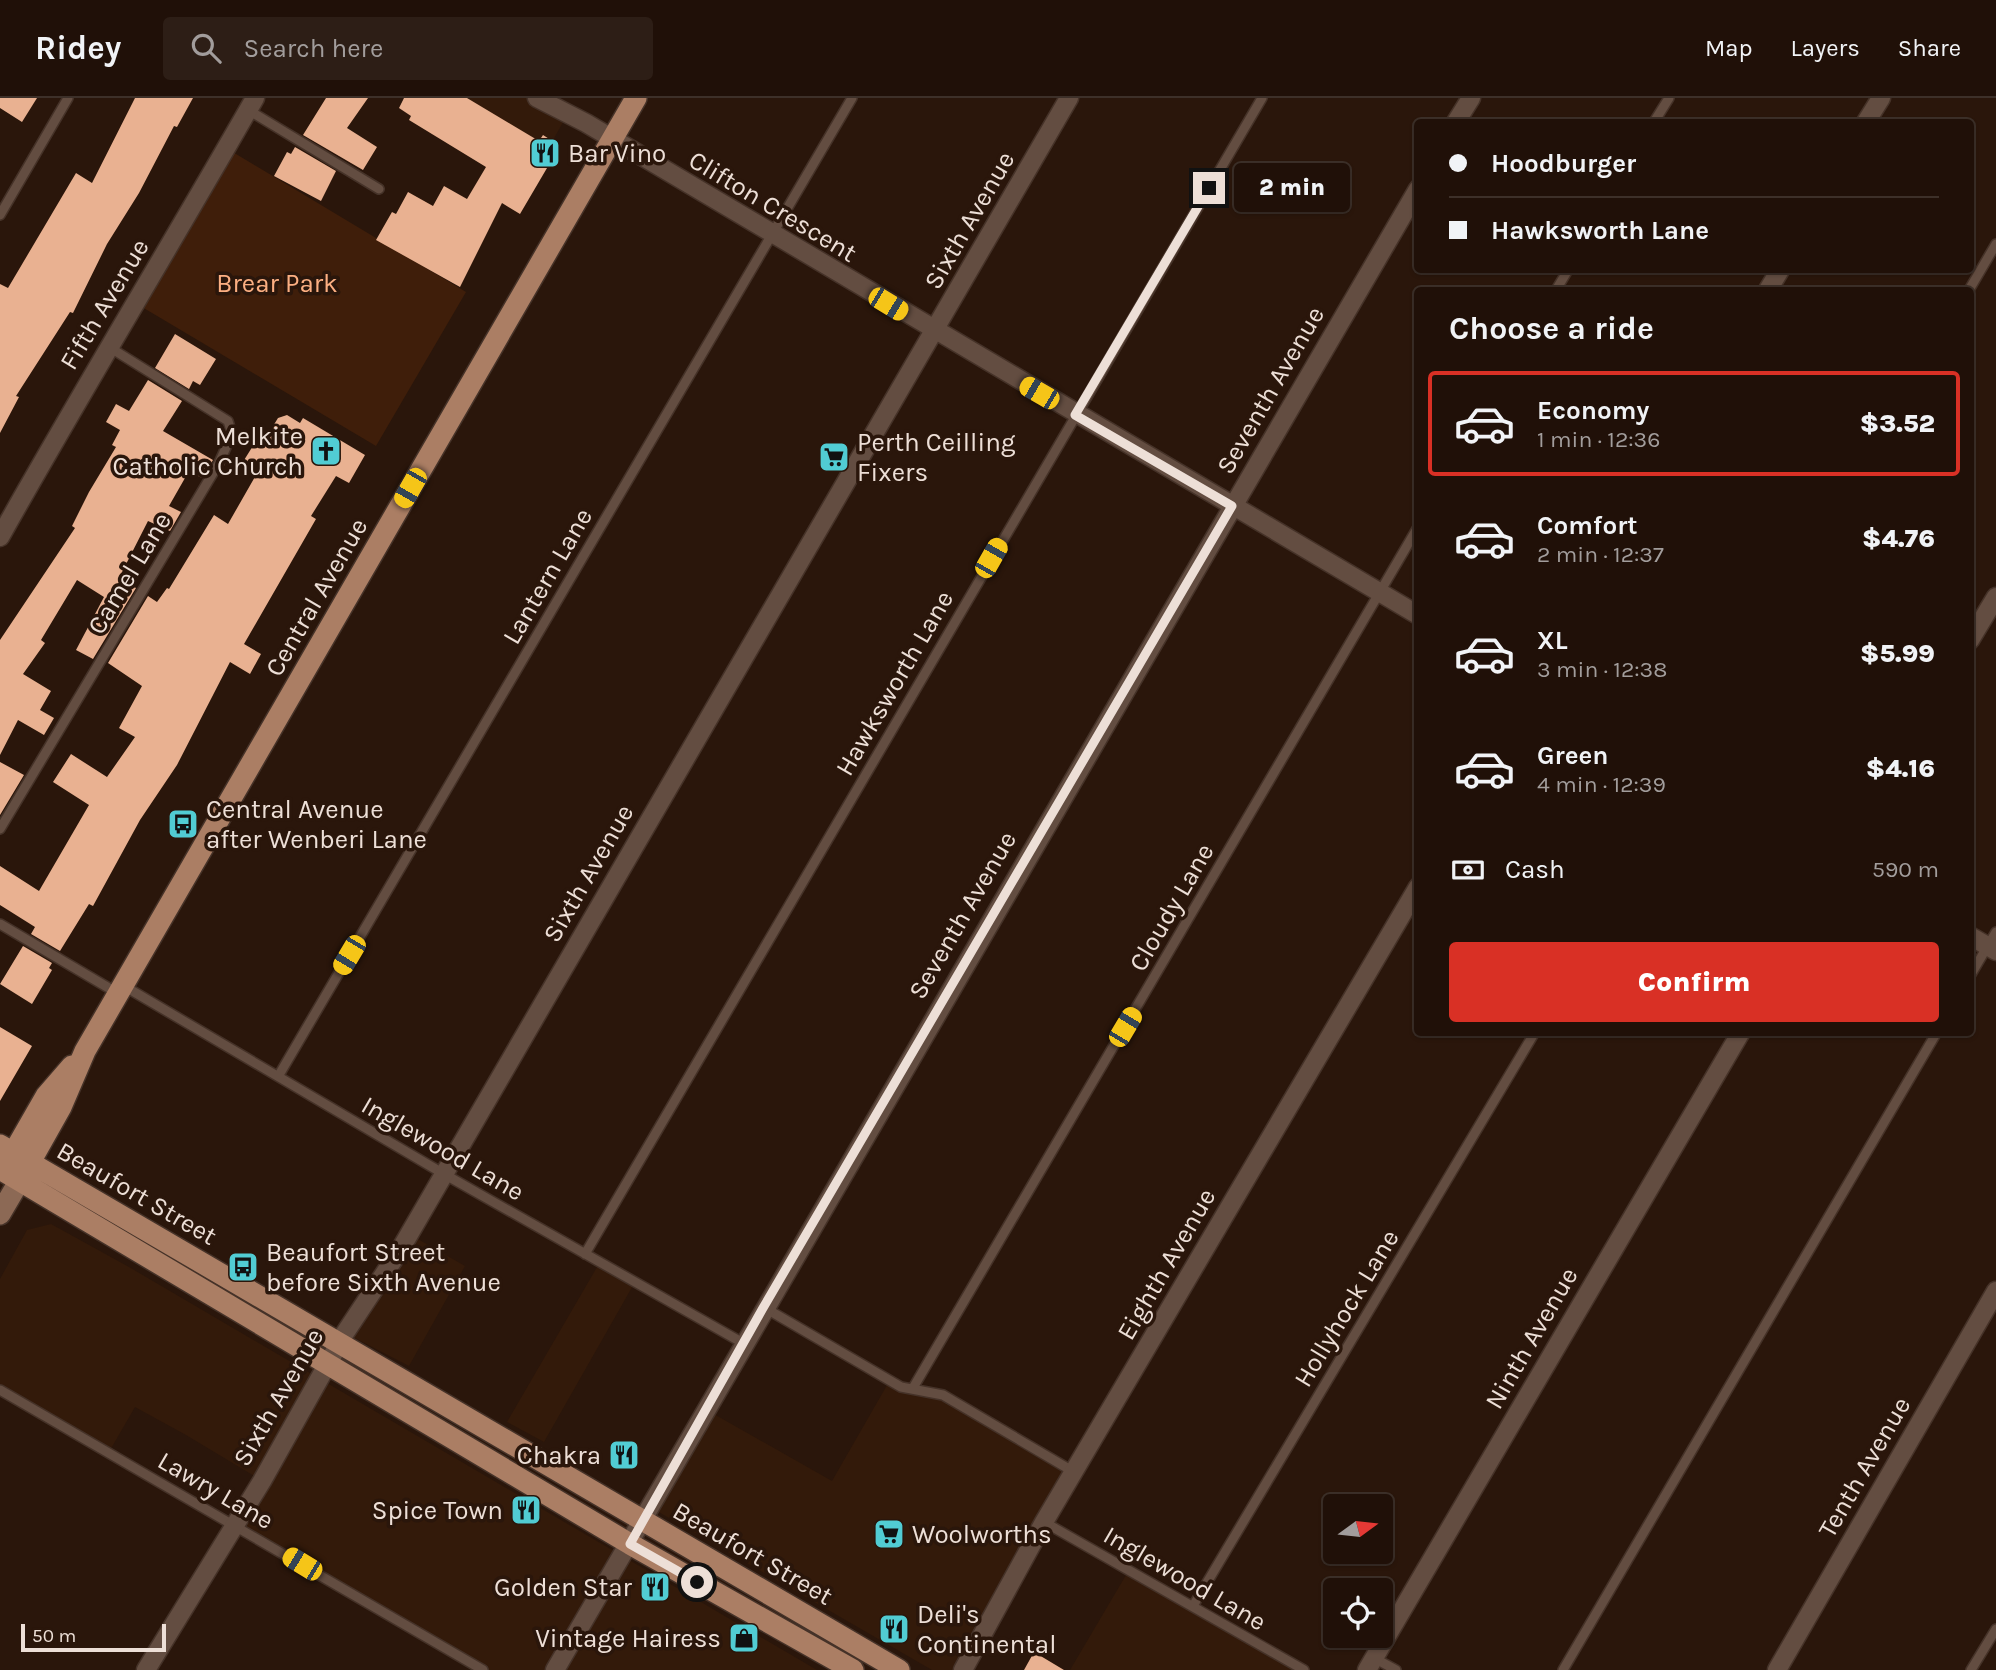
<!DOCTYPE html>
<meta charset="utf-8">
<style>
:root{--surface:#201008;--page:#2d1e16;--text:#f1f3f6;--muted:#a29d9c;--line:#3d3029;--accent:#d93025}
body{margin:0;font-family:Karla,sans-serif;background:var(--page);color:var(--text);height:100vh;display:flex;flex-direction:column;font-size:26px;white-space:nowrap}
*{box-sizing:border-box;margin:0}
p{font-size:23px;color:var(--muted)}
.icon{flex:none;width:38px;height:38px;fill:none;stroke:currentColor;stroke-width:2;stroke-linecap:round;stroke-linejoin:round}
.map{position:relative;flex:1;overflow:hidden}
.side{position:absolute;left:1414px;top:189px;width:560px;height:749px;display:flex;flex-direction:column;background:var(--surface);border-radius:7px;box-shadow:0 2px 5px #0004,0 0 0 2px var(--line)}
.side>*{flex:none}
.top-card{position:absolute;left:1414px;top:21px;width:560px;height:154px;border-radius:7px;box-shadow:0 2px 5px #0004,0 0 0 2px var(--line);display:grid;align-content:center;height:154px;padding:0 35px;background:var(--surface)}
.needle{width:46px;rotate:75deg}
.controls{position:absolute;left:1323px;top:1396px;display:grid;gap:14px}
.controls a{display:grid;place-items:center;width:70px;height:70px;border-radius:7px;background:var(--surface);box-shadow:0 2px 5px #0004,0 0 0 2px var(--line);font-size:35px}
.scale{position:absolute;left:21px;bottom:18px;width:145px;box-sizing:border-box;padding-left:7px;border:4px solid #eddfd7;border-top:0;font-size:19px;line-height:24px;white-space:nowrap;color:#eddfd7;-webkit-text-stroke:5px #2a160b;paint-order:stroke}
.end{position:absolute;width:32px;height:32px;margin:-16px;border:9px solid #eddfd7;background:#111;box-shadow:0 0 0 4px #111}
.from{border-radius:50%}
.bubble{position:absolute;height:49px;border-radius:7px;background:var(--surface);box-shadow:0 2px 5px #0004,0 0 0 2px var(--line);font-size:23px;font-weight:800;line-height:49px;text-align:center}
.car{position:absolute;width:21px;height:42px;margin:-21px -10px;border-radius:9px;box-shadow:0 0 5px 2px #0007;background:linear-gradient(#f5c518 24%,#345 0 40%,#f5c518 0 76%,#345 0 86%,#f5c518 0)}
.top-card b{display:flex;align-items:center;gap:24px;height:66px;font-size:26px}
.top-card b+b{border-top:2px solid var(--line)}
.top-card i{width:18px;height:18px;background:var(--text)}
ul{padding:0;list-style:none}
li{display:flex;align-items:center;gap:21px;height:105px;margin:0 14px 10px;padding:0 21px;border:4px solid transparent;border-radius:7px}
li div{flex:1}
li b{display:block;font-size:26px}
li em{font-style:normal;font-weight:800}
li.current{border-color:var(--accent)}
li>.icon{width:63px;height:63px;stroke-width:1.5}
h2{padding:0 35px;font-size:32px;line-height:84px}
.pay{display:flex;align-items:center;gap:18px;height:77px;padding:0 35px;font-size:26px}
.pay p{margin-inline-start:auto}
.cta{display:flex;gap:14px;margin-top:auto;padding:14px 35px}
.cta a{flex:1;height:80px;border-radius:7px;background:var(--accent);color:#fff;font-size:28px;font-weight:800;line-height:80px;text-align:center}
header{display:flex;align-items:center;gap:42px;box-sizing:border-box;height:98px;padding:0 35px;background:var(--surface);border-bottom:2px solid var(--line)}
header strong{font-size:33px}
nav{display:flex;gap:38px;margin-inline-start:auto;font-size:24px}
.search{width:490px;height:63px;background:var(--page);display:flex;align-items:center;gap:18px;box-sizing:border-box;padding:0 24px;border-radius:7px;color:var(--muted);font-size:26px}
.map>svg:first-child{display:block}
</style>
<header>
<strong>Ridey</strong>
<div class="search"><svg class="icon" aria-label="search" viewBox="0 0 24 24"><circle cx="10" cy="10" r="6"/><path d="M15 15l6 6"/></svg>Search here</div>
<nav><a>Map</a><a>Layers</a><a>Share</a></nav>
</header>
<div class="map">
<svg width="1996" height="1572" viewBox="0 0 1996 1572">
<rect width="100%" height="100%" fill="#2a160b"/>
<path fill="#331a0a" d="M434 0H537L567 17 532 80Z
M51 1126 129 1169 817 1572H568L559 1567 555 1572H483L235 1427 261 1382 186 1337 135 1309 109 1354 0 1292V1181L27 1132Z
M409 1136 465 1168 409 1268 345 1235Z
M600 1164 635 1184 544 1344 507 1324Z
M890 1282 943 1297 1074 1374 963 1572H932L650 1409 705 1311 832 1383Z
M1129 1472 1304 1572H1070Z"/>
<path fill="#3f1e0a" d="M226 50 466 194 376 348 137 206Z"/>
<path fill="#e9b191" d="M0 0H37L22 24 0 10Z
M135 0H193L177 29 174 28 139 95 107 146 73 215 70 214 16 298 19 299 0 335V186L8 190 76 75 92 85Z
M326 0H368L347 30 377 49 363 72 303 37Z
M404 0H467L539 43 543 37 554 44 557 53 520 116 502 105 460 189 376 142 392 114 396 116 408 94 433 108 444 88 467 101 486 69 409 22 411 18 399 10Z
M295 49 336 73 321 103 274 78 287 54 291 56Z
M175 236 216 261 200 287 193 283 189 291 155 270Z
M148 282 182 303 163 333 213 362 202 380 189 373 169 408 181 414 170 433 148 423 119 480 136 490 93 561 76 552 104 499 77 482 41 542 45 545 23 576 51 593 40 612 54 620 44 637 18 622 0 657V542L75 430 72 428 89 394 116 349 112 347 120 332 106 324 116 306 129 313Z
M287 317 300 325 303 320 365 357 349 385 336 378 311 418 316 421 244 546 261 556 250 576 230 564 177 667 140 722 93 808 89 806 60 853 31 836 35 829 0 807V768L39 793 89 707 53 684 71 656 107 679 135 639 119 630 142 588 108 565 148 498 157 504 167 490 169 491 214 417 228 426 256 377 241 367 256 343 262 346 278 320Z
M0 664 24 677 0 717Z
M23 848 52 865 49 870 52 872 32 906 0 886Z
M0 929 32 948 0 1003Z
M1034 1554 1064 1572H1024Z"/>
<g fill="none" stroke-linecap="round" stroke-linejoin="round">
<g stroke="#453228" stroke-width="12">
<path id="lane" d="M248 12 379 91
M1654 24 1669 0
M0 117 68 0
M1556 192 1568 172
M1969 192 1996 146
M0 731 219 365 232 336 228 323 109 249
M0 826 119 896
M1970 878 1996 834
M124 888 444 1076 743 1245
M279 977 852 0
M585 1156 1262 0
M765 1210 901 1289 943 1297 1074 1374
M913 1290 1418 429
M0 1292 483 1572
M1044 1424 1304 1572
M1193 1508 1535 934
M1374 1560 1396 1572
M1563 1572 1937 934
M1971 1572 1996 1531"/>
</g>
<g stroke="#453228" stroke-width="21">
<path id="street" d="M537 0 586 25 1418 517
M1456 24 1471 0
M1866 24 1881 0
M1768 192 1780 172
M0 439C83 291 171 147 255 0
M1970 542 1996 499
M1970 838 1996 853
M146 1572 262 1383 345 1235 400 1152 1069 0
M555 1572 1418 91
M963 1572 1044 1424 1418 789
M1367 1572 1741 934
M1777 1572 1996 1193"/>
</g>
<g stroke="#453228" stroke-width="24">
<path id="secondary" d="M0 1116 20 1082"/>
</g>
<g stroke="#453228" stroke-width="24">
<path id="primary" d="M0 1047 899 1572
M7 1066 46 998 72 968
M0 1071 630 1446 853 1572
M20 1082 61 1009 85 953 636 0"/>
</g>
<use href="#lane" stroke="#634d41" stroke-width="9"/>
<use href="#street" stroke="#634d41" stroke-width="18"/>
<use href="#secondary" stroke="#8c6955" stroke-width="21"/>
<use href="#primary" stroke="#ab7e64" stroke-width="21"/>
</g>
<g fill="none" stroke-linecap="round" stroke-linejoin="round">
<path stroke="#eddfd7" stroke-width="9" d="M697 1484 630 1446 763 1210 1232 408 1075 317 1209 90"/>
</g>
<defs>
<g id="restaurant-square" transform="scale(1.575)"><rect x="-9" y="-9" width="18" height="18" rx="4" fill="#51ccd3" stroke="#2a160b"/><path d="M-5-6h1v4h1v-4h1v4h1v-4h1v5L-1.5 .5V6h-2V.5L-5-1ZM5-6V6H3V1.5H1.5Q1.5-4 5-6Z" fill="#111"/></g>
<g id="church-square" transform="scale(1.575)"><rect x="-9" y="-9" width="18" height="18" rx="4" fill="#51ccd3" stroke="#2a160b"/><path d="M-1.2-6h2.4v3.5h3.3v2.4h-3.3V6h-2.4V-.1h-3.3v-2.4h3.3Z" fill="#111"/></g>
<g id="supermarket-square" transform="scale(1.575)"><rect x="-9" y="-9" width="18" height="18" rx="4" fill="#51ccd3" stroke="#2a160b"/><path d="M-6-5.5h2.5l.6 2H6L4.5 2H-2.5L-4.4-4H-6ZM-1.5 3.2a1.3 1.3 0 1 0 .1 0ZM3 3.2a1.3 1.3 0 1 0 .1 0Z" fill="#111"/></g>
<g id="bus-square" transform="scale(1.575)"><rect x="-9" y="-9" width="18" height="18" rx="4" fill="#51ccd3" stroke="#2a160b"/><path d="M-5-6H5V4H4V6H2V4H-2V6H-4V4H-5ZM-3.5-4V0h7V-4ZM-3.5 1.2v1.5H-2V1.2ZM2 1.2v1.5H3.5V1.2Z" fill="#111"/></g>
<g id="shop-square" transform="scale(1.575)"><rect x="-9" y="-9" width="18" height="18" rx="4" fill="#51ccd3" stroke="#2a160b"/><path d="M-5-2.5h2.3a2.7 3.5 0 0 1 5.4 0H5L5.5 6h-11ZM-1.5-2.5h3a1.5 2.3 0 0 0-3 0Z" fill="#111"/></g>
</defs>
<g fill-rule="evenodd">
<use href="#restaurant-square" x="545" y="55"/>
<use href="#church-square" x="326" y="353"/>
<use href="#supermarket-square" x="834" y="359"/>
<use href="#bus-square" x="183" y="726"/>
<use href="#bus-square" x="243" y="1169"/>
<use href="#restaurant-square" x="624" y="1357"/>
<use href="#restaurant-square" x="526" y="1412"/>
<use href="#supermarket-square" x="889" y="1436"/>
<use href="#restaurant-square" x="655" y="1489"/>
<use href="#restaurant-square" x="894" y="1531"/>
<use href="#shop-square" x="744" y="1540"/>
</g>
<g text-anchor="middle" stroke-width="7" stroke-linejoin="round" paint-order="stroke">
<g font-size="26" fill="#eddfd7" stroke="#2a160b" text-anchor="start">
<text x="568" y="64">Bar Vino</text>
<text x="303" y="347" text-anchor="end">Melkite<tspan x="303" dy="30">Catholic Church</tspan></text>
<text x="857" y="353">Perth Ceilling<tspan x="857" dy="30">Fixers</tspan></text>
<text x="206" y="720">Central Avenue<tspan x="206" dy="30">after Wenberi Lane</tspan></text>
<text x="266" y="1163">Beaufort Street<tspan x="266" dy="30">before Sixth Avenue</tspan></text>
<text x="601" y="1366" text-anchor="end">Chakra</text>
<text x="503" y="1421" text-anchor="end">Spice Town</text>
<text x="912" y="1445">Woolworths</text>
<text x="632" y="1498" text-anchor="end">Golden Star</text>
<text x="917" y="1525">Deli's<tspan x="917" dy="30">Continental</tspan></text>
<text x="721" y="1549" text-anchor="end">Vintage Hairess</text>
</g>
<g font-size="26" fill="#eddfd7" stroke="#2a160b">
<text transform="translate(773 108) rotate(31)" y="9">Clifton Crescent</text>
<text transform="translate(969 122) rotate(-60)" y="9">Sixth Avenue</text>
<text transform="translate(104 206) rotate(-59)" y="9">Fifth Avenue</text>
<text transform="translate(1270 292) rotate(-60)" y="9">Seventh Avenue</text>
<text transform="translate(129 475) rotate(-59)" y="9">Camel Lane</text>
<text transform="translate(547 478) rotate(-60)" y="9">Lantern Lane</text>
<text transform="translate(316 499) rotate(-60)" y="9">Central Avenue</text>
<text transform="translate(894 585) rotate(-60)" y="9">Hawksworth Lane</text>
<text transform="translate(588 775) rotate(-60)" y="9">Sixth Avenue</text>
<text transform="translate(1171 809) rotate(-60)" y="9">Cloudy Lane</text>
<text transform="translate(962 817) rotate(-60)" y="9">Seventh Avenue</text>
<text transform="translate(443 1050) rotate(30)" y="9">Inglewood Lane</text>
<text transform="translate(137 1095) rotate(30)" y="9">Beaufort Street</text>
<text transform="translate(1166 1166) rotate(-60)" y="9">Eighth Avenue</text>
<text transform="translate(1346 1210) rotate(-59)" y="9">Hollyhock Lane</text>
<text transform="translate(1531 1240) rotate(-60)" y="9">Ninth Avenue</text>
<text transform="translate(278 1299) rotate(-60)" y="9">Sixth Avenue</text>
<text transform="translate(1864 1369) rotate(-60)" y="9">Tenth Avenue</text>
<text transform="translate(216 1392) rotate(30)" y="9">Lawry Lane</text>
<text transform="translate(753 1455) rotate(30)" y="9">Beaufort Street</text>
<text transform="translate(1185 1480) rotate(30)" y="9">Inglewood Lane</text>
</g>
<g font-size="26" fill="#fcaf82" stroke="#2a160b">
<text x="277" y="194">Brear Park</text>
</g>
</g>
</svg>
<div class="controls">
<a><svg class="needle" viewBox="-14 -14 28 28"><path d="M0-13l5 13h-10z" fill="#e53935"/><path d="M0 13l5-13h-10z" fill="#a29d9c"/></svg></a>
<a><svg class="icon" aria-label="locate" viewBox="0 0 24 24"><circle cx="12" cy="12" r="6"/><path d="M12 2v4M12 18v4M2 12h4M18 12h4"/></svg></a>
</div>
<div class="scale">50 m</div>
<i class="end from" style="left:697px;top:1484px"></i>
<i class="end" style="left:1209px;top:90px"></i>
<div class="bubble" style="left:1234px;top:65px;width:116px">2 min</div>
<i class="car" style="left:888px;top:206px;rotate:121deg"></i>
<i class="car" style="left:1039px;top:295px;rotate:300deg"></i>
<i class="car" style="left:410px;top:390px;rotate:210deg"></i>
<i class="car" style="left:991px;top:460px;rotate:30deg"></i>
<i class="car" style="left:349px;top:857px;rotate:211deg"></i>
<i class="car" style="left:1125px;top:929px;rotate:31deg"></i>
<i class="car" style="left:302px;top:1466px;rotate:301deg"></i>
<div class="top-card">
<b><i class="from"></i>Hoodburger</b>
<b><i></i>Hawksworth Lane</b>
</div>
<section class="side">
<h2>Choose a ride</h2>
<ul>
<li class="current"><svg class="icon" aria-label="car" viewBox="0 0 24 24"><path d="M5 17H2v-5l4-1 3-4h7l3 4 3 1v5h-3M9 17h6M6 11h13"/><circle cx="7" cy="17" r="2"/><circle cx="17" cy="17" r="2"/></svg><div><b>Economy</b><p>1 min · 12:36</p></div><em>$3.52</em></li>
<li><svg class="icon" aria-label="car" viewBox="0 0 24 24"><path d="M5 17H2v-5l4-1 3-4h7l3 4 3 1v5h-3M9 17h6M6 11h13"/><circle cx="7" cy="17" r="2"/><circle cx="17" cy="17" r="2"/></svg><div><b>Comfort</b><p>2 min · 12:37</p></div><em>$4.76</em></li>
<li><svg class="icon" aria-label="car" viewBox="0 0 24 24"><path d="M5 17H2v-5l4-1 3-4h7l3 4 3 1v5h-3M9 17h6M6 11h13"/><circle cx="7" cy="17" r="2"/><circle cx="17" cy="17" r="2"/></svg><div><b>XL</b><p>3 min · 12:38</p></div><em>$5.99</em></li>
<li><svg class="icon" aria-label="car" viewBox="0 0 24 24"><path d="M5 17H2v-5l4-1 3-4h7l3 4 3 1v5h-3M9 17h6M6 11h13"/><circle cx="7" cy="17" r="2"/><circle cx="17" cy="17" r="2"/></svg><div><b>Green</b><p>4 min · 12:39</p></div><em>$4.16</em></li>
</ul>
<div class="pay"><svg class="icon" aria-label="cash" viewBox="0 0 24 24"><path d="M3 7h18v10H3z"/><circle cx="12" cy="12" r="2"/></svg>Cash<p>590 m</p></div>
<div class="cta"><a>Confirm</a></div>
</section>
</div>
